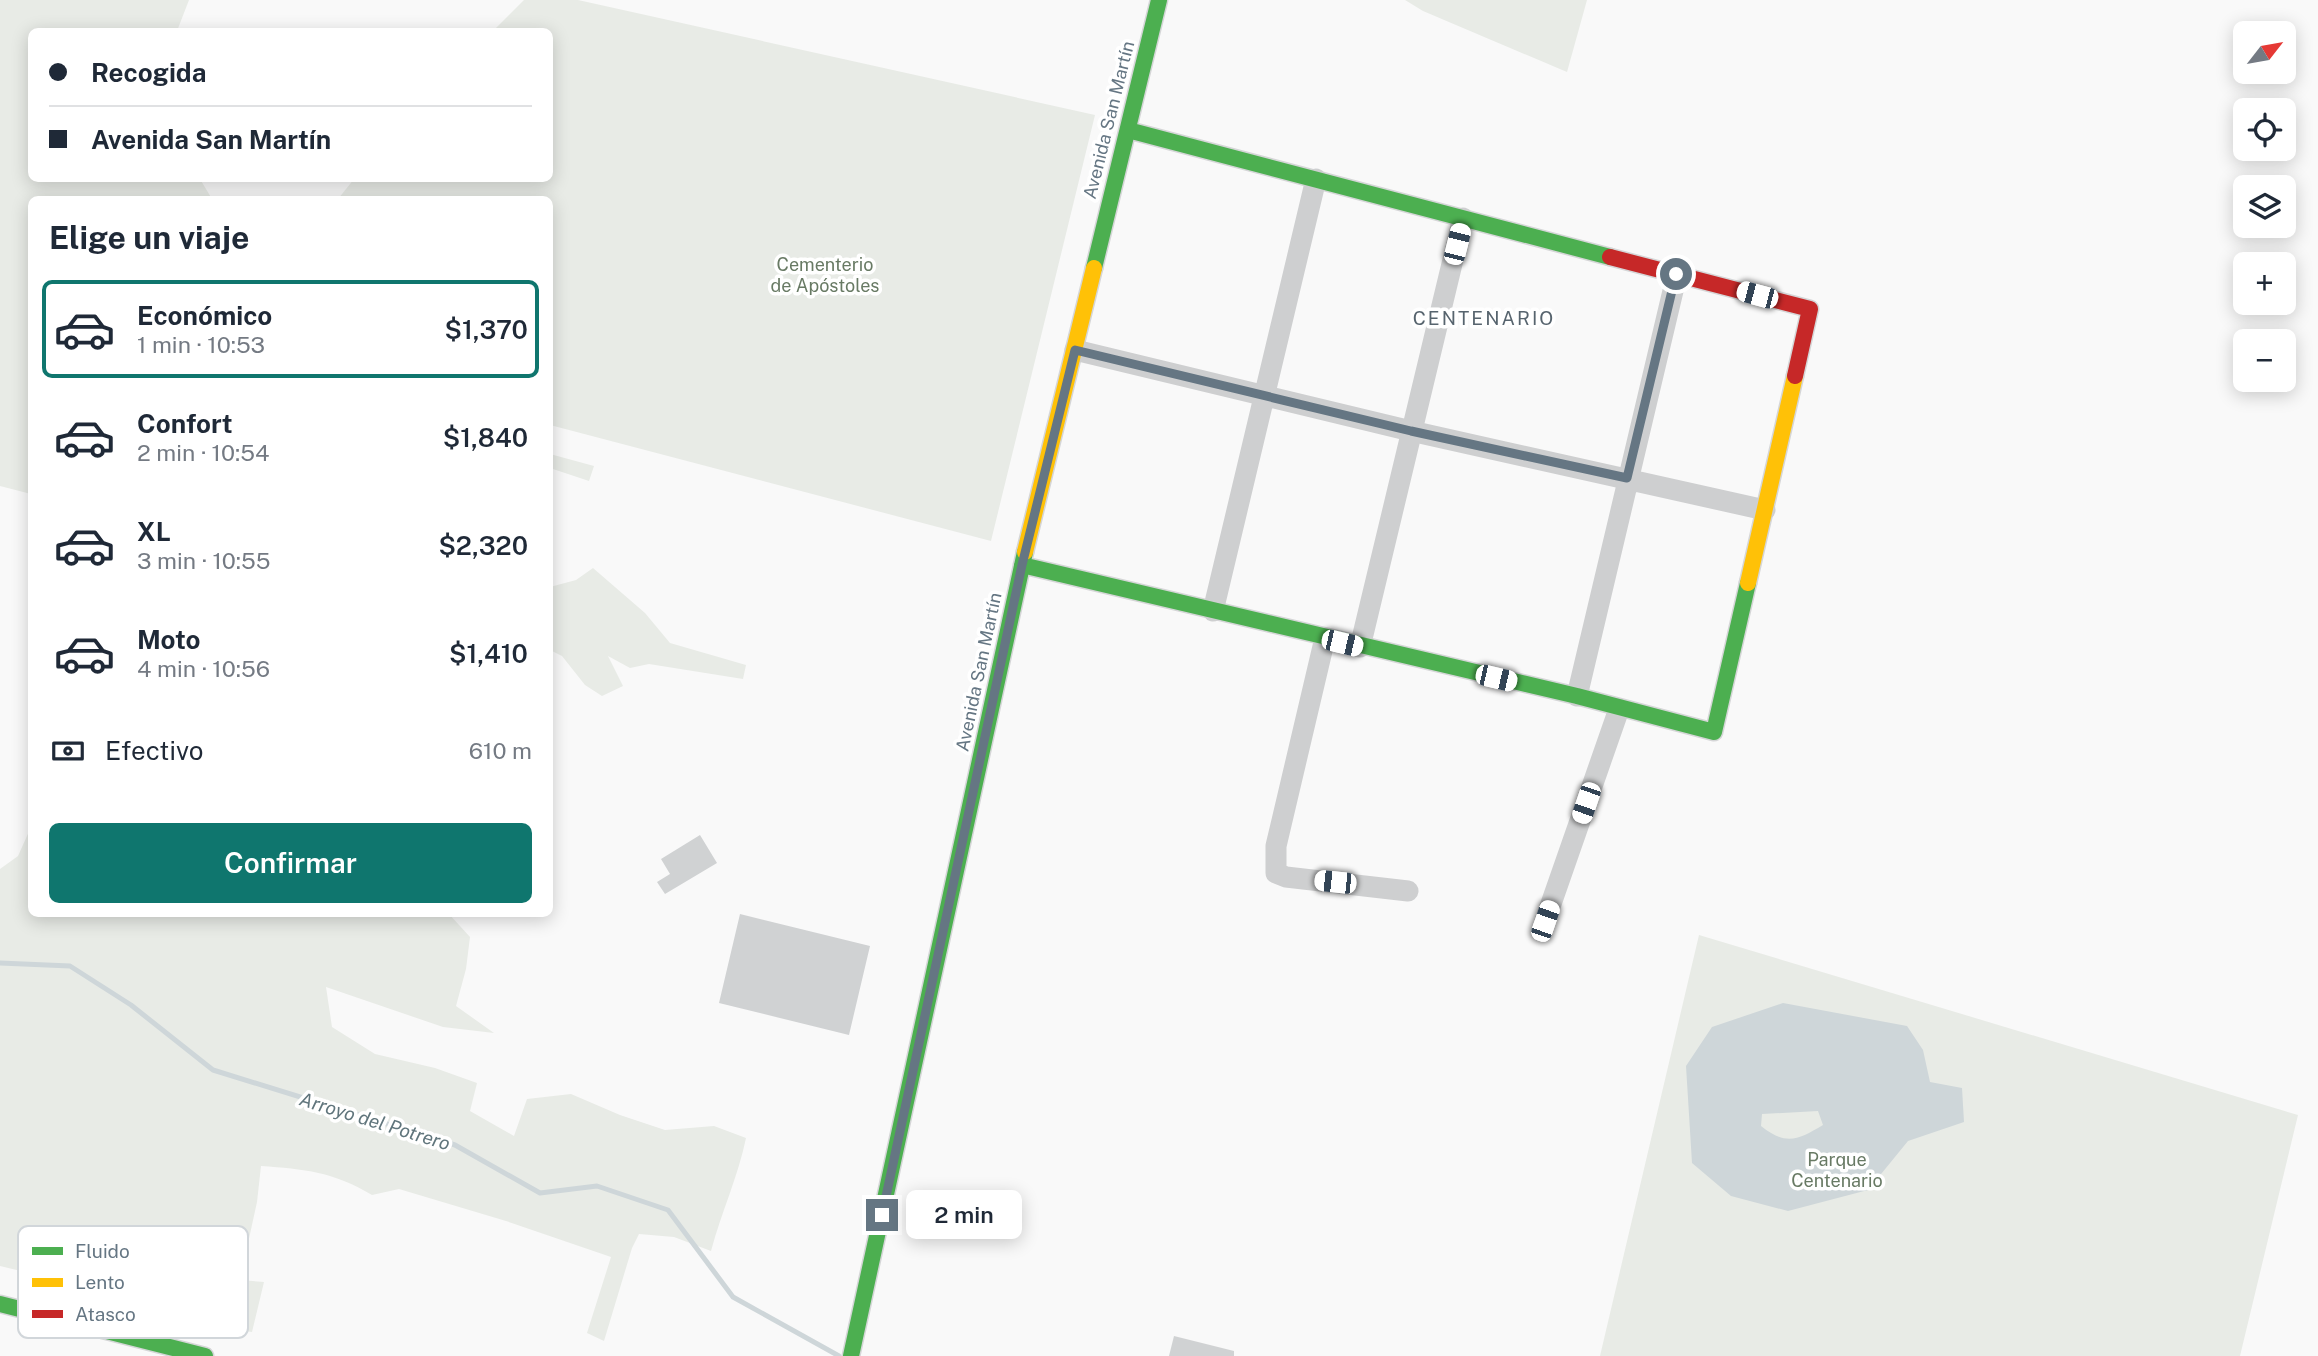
<!DOCTYPE html>
<html lang="es">
<meta charset="utf-8">
<style>
:root{--surface:#fff;--page:#f2f2f3;--text:#1f2937;--muted:#747a83;--line:#e0e1e3;--accent:#0f766e}
body{margin:0;font-family:"Public Sans",sans-serif;background:var(--page);color:var(--text);height:100vh;display:flex;flex-direction:column;font-size:26px;white-space:nowrap}
*{box-sizing:border-box;margin:0}
p{font-size:23px;color:var(--muted)}
.icon{flex:none;width:38px;height:38px;fill:none;stroke:currentColor;stroke-width:2;stroke-linecap:round;stroke-linejoin:round}
.map{position:relative;flex:1;overflow:hidden}
.sheet{position:absolute;left:28px;top:196px;width:525px;height:721px;display:flex;flex-direction:column;background:var(--surface);border-radius:10px;box-shadow:0 4px 18px #0003}
.sheet>*{flex:none}
.hud{position:absolute;left:28px;top:28px;width:525px;height:154px;border-radius:10px;box-shadow:0 4px 18px #0003;display:grid;align-content:center;height:154px;padding:0 21px;background:var(--surface)}
.needle{width:46px;rotate:59deg}
.buttons{position:absolute;left:2233px;top:21px;display:grid;gap:14px}
.buttons a{display:grid;place-items:center;width:63px;height:63px;border-radius:10px;background:var(--surface);box-shadow:0 4px 18px #0003;font-size:35px}
.end{position:absolute;width:32px;height:32px;margin:-16px;border:9px solid #657683;background:#fff;box-shadow:0 0 0 4px #fff}
.from{border-radius:50%}
.bubble{position:absolute;height:49px;border-radius:10px;background:var(--surface);box-shadow:0 4px 18px #0003;font-size:23px;font-weight:600;line-height:49px;text-align:center}
.car{position:absolute;width:21px;height:42px;margin:-21px -10px;border-radius:9px;box-shadow:0 0 5px 2px #0007;background:linear-gradient(#fff 24%,#345 0 40%,#fff 0 76%,#345 0 86%,#fff 0)}
.hud b{display:flex;align-items:center;gap:24px;height:66px;font-size:26px}
.hud b+b{border-top:2px solid var(--line)}
.hud i{width:18px;height:18px;background:var(--text)}
ul{padding:0;list-style:none}
li{display:flex;align-items:center;gap:21px;height:98px;margin:0 14px 10px;padding:0 7px;border:4px solid transparent;border-radius:10px}
li div{flex:1}
li b{display:block;font-size:26px}
li em{font-style:normal;font-weight:600}
li.on{border-color:var(--accent)}
li>.icon{width:63px;height:63px;stroke-width:1.5}
h2{padding:0 21px;font-size:32px;line-height:84px}
.pay{display:flex;align-items:center;gap:18px;height:77px;padding:0 21px;font-size:26px}
.pay p{margin-inline-start:auto}
.primary-button{display:flex;gap:14px;margin-top:auto;padding:14px 21px}
.primary-button a{flex:1;height:80px;border-radius:10px;background:var(--accent);color:#fff;font-size:28px;font-weight:600;line-height:80px;text-align:center}
.map>svg:first-child{display:block}
</style>
<div class="map">
<svg width="2318" height="1356" viewBox="0 0 2318 1356">
<rect width="100%" height="100%" fill="#f9f9f9"/>
<path fill="#e8ebe6" d="M0 0H189L177 31 32 32V178L200 179 212 199 32 200 31 494 0 486Z
M524 0H578L1095 115 991 541 550 425V200L338 199 354 179 550 178V32L493 31Z
M1405 0H1587L1567 72 1423 11Z
M550 454 594 466 589 481 550 468Z
M593 568 645 613 670 643 746 665 743 679 649 664 630 668 608 656 623 686 602 696 585 685 562 656 550 650V587L576 580Z
M31 827 32 914H449L470 937 466 969 456 1006 494 1033 443 1027 326 987 332 1027 375 1054 435 1068 477 1083 470 1111 514 1136 527 1099 571 1094 620 1115 665 1130 714 1126 746 1138C738 1177 721 1213 711 1251L674 1237 639 1234 632 1248 604 1341 587 1333 611 1257 506 1221 399 1189 372 1195C334 1172 304 1169 261 1166L257 1202 240 1280 264 1282 252 1332 202 1325 79 1285 0 1266V869L18 856Z
M1699 935 2298 1115 2240 1356H1600Z"/>
<path fill="#ced6d9" fill-rule="evenodd" d="M1783 1003 1907 1026 1923 1050 1930 1082 1962 1088 1964 1122 1908 1141 1868 1190 1788 1211 1731 1196 1692 1163 1686 1066 1712 1027ZM1818 1111 1823 1125C1798 1140 1786 1146 1761 1126L1762 1114Z"/>
<g fill="none" stroke-linecap="round" stroke-linejoin="round">
<path stroke="#ced6d9" stroke-width="5" d="M0 963 70 966 131 1005 213 1070 455 1145 540 1193 597 1186 668 1210 733 1297 839 1356"/>
</g>
<path fill="#d0d2d3" d="M700 835 717 863 665 894 657 882 670 874 661 859Z
M740 914 870 946 849 1035 719 1003Z
M1174 1336 1234 1351V1356H1169Z"/>
<g fill="none" stroke-linecap="round" stroke-linejoin="round">
<g stroke="#d5d6d7" stroke-width="19">
<path id="fast" d="M1128 130 1610 257
M1094 268 1159 0
M1022 565 1577 696 1714 732 1748 583
M0 1304 205 1356
M851 1356 1025 552"/>
</g>
<g stroke="#d5d6d7" stroke-width="19">
<path id="slow" d="M1025 552 1094 268
M1748 583 1795 376"/>
</g>
<g stroke="#d5d6d7" stroke-width="19">
<path id="jam" d="M1610 257 1810 309 1795 376"/>
</g>
<path stroke="#cecfd0" stroke-width="21" d="M1075 350 1411 431 1765 510
M1213 611 1316 179
M1325 638 1276 846V873L1286 877 1408 891
M1360 647 1463 218
M1577 696 1677 274
M1545 921 1619 709"/>
<use href="#fast" stroke="#4caf50" stroke-width="16"/>
<use href="#slow" stroke="#ffc107" stroke-width="16"/>
<use href="#jam" stroke="#c62828" stroke-width="16"/>
</g>
<g fill="none" stroke-linecap="round" stroke-linejoin="round">
<path stroke="#657683" stroke-width="9" d="M882 1215 1022 565 1075 350 1411 431 1627 478 1676 274"/>
</g>
<g text-anchor="middle" stroke-width="7" stroke-linejoin="round" paint-order="stroke">
<g font-size="18" fill="#657683" stroke="#fff">
<text transform="translate(1109 120) rotate(-76)" y="6">Avenida San Martín</text>
<text transform="translate(979 672) rotate(-78)" y="6">Avenida San Martín</text>
</g>
<g font-size="18" fill="#687a64" stroke="#fff">
<text x="825" y="271">Cementerio<tspan x="825" dy="21">de Apóstoles</tspan></text>
<text x="1837" y="1166">Parque<tspan x="1837" dy="21">Centenario</tspan></text>
</g>
<g font-size="19" letter-spacing="2" fill="#57646e" stroke="#fff">
<text x="1484" y="325">CENTENARIO</text>
</g>
<g font-size="19" font-style="italic" fill="#60757c" stroke="#fff">
<text transform="translate(375 1121) rotate(17)" y="7">Arroyo del Potrero</text>
</g>
</g>
<rect x="18" y="1226" width="230" height="112" rx="10" fill="#fff" stroke="#d1d6da" stroke-width="2"/>
<rect x="32" y="1247" width="31" height="8" fill="#4caf50"/>
<rect x="32" y="1278" width="31" height="9" fill="#ffc107"/>
<rect x="32" y="1310" width="31" height="8" fill="#c62828"/>
<g font-size="19" fill="#657683">
<text x="75" y="1258">Fluido</text>
<text x="75" y="1289">Lento</text>
<text x="75" y="1321">Atasco</text>
</g>
</svg>
<div class="buttons">
<a><svg class="needle" viewBox="-14 -14 28 28"><path d="M0-13l5 13h-10z" fill="#e53935"/><path d="M0 13l5-13h-10z" fill="#747a83"/></svg></a>
<a><svg class="icon" aria-label="locate" viewBox="0 0 24 24"><circle cx="12" cy="12" r="6"/><path d="M12 2v4M12 18v4M2 12h4M18 12h4"/></svg></a>
<a><svg class="icon" aria-label="layers" viewBox="0 0 24 24"><path d="M12 4l9 5-9 5-9-5zM3 14l9 5 9-5"/></svg></a>
<a>+</a>
<a>−</a>
</div>
<i class="end from" style="left:1676px;top:274px"></i>
<i class="end" style="left:882px;top:1215px"></i>
<div class="bubble" style="left:906px;top:1190px;width:116px">2 min</div>
<i class="car" style="left:1457px;top:244px;rotate:14deg"></i>
<i class="car" style="left:1757px;top:295px;rotate:285deg"></i>
<i class="car" style="left:1342px;top:643px;rotate:103deg"></i>
<i class="car" style="left:1496px;top:678px;rotate:103deg"></i>
<i class="car" style="left:1586px;top:803px;rotate:199deg"></i>
<i class="car" style="left:1335px;top:882px;rotate:276deg"></i>
<i class="car" style="left:1545px;top:921px;rotate:19deg"></i>
<div class="hud">
<b><i class="from"></i>Recogida</b>
<b><i></i>Avenida San Martín</b>
</div>
<section class="sheet">
<h2>Elige un viaje</h2>
<ul>
<li class="on"><svg class="icon" aria-label="car" viewBox="0 0 24 24"><path d="M5 17H2v-5l4-1 3-4h7l3 4 3 1v5h-3M9 17h6M6 11h13"/><circle cx="7" cy="17" r="2"/><circle cx="17" cy="17" r="2"/></svg><div><b>Económico</b><p>1 min · 10:53</p></div><em>$1,370</em></li>
<li><svg class="icon" aria-label="car" viewBox="0 0 24 24"><path d="M5 17H2v-5l4-1 3-4h7l3 4 3 1v5h-3M9 17h6M6 11h13"/><circle cx="7" cy="17" r="2"/><circle cx="17" cy="17" r="2"/></svg><div><b>Confort</b><p>2 min · 10:54</p></div><em>$1,840</em></li>
<li><svg class="icon" aria-label="car" viewBox="0 0 24 24"><path d="M5 17H2v-5l4-1 3-4h7l3 4 3 1v5h-3M9 17h6M6 11h13"/><circle cx="7" cy="17" r="2"/><circle cx="17" cy="17" r="2"/></svg><div><b>XL</b><p>3 min · 10:55</p></div><em>$2,320</em></li>
<li><svg class="icon" aria-label="car" viewBox="0 0 24 24"><path d="M5 17H2v-5l4-1 3-4h7l3 4 3 1v5h-3M9 17h6M6 11h13"/><circle cx="7" cy="17" r="2"/><circle cx="17" cy="17" r="2"/></svg><div><b>Moto</b><p>4 min · 10:56</p></div><em>$1,410</em></li>
</ul>
<div class="pay"><svg class="icon" aria-label="cash" viewBox="0 0 24 24"><path d="M3 7h18v10H3z"/><circle cx="12" cy="12" r="2"/></svg>Efectivo<p>610 m</p></div>
<div class="primary-button"><a>Confirmar</a></div>
</section>
</div>
